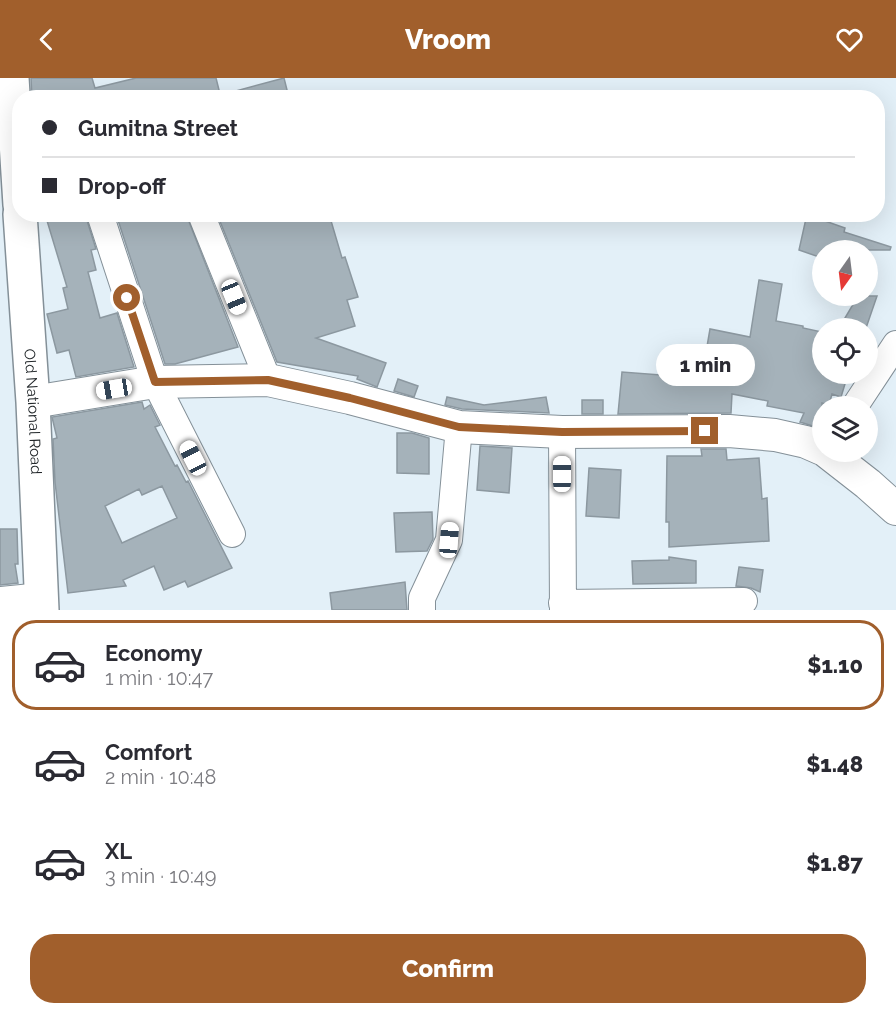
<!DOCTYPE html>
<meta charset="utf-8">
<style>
:root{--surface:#fff;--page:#f7f7f7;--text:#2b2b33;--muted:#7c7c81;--line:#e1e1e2;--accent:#a15f2c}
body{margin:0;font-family:Raleway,sans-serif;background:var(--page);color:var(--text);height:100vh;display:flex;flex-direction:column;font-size:22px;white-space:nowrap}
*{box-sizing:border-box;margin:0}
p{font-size:20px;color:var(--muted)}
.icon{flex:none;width:33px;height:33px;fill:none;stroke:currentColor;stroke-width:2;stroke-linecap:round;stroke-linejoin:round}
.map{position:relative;height:532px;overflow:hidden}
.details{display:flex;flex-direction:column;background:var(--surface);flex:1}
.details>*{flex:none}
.banner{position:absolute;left:12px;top:12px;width:873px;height:132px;border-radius:24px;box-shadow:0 6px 24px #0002;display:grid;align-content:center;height:132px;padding:0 30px;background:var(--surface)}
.needle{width:39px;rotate:194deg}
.fabs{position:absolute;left:812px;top:162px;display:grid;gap:12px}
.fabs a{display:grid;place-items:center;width:66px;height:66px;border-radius:50%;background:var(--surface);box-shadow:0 6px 24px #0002;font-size:30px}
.end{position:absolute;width:27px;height:27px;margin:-14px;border:8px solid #a15f2c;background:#fff;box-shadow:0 0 0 3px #fff}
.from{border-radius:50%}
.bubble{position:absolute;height:42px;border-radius:21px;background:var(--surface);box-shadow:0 6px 24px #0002;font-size:20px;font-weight:800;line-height:42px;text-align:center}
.car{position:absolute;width:18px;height:36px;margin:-18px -9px;border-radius:8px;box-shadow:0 0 4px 2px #0007;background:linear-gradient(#fff 24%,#345 0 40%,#fff 0 76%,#345 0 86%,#fff 0)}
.banner b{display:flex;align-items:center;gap:21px;height:57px;font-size:22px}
.banner b+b{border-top:2px solid var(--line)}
.banner i{width:15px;height:15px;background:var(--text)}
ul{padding:10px 0 0;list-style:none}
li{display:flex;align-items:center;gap:18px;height:90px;margin:0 12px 9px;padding:0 18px;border:3px solid transparent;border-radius:24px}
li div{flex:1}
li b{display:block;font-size:22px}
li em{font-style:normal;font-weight:800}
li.on{border-color:var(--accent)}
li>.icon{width:54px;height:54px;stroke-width:1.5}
.button{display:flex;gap:12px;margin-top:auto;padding:12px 30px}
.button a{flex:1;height:69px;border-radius:24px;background:var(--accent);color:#fff;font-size:24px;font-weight:800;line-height:69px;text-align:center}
header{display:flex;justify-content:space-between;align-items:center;height:78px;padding:0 30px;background:var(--accent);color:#fff;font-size:27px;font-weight:800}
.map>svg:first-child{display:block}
</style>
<header><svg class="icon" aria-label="back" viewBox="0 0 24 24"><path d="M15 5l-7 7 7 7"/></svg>Vroom<svg class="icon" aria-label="heart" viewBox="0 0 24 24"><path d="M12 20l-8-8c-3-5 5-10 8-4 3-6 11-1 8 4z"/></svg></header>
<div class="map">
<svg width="896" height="532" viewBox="0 0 896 532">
<rect width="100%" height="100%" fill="#e3f0f8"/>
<path fill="#a5b2ba" stroke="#8c98a0" stroke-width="1.5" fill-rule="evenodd" d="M31 0H92L95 10 136 0H216L221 20H169L167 14 146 20H32Z
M284 0 289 20H233L232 14Z
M45 136H85L96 171 91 172 96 192 88 194 100 240 117 235 134 289 76 299 69 272 57 275 47 236 68 231 63 210 67 209Z
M116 136H186L238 269 175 286H165Z
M217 136H283L284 140 301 136H329L342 180 345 179 358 219 347 222 355 248 316 260 386 285 377 309 357 301 358 298 277 284Z
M807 136H826L825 143 845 150 844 154 891 169 890 172H822V180L799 172Z
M759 202 782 206 776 243 803 248V250L822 254V296H848L841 319 832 316 829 327 822 325V351L800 344 804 335 767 328 768 323 732 316 731 335 618 336 622 294 674 298V292H703L710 251 750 259Z
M858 218H877L866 250H839Z
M398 301 418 308 414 319 394 313Z
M447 319 484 327 546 319 549 335 462 331 445 327Z
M582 322H603V336H582Z
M142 324 144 331 150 327 160 347 155 349 175 388 177 387 186 404 188 403 232 490 188 509 185 503 164 512 154 488 123 502 126 508 68 515 55 404 53 361 57 360 52 339ZM162 408 177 440 122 465 105 428 139 411 142 417Z
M397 355H412L429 360V396L397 395Z
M480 368 512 370 509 415 477 412Z
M701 371H726L727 382 759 380 762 421 767 420 769 463 669 469V444H666L667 378H702Z
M589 390 621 392 619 440 586 438Z
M432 434 433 461 427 473 396 474 394 435Z
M0 451H17L18 486H15L18 505 0 507Z
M669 479 696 483V505L633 506 632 483 669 482Z
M739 489 763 492 760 514 751 510 736 508Z
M405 504 407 532H332L330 515Z"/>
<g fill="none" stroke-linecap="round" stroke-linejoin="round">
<g stroke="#849098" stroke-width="28">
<path id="minor" d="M100 136 155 304 232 456
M201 136 268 302
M855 328 896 266
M562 354 563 532
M0 522 42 518
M562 525 744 523
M422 532V520L449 462 459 349"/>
</g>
<g stroke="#849098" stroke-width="34">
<path id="tertiary" d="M33 324 155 304 268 302 350 320 459 349 562 354 729 353 775 357 806 364 822 371
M827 374 868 406 896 431"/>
</g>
<g stroke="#849098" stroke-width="36">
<g id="secondary">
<path d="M12 0 20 127"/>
<path id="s1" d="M20 136 33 324 42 532"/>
</g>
</g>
<use href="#minor" stroke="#fff" stroke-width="26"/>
<use href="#tertiary" stroke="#fff" stroke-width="32"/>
<use href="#secondary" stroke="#fff" stroke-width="33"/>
</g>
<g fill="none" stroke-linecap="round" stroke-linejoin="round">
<path stroke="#a15f2c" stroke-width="8" d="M127 220 155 304 268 302 350 320 459 349 562 354 705 353"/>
</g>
<g text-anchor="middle" stroke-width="6" stroke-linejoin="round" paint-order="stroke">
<g font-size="15" fill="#22272a" stroke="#f9fcfd">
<text dy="5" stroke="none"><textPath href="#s1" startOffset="198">Old National Road</textPath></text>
</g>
</g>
</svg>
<div class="fabs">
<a><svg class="needle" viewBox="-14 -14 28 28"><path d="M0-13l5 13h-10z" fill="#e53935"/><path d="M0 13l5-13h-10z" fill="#7c7c81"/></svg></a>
<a><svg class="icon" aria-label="locate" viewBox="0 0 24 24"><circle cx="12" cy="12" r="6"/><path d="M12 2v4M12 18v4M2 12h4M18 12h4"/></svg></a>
<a><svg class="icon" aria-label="layers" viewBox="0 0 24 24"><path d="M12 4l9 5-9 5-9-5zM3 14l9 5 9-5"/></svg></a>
</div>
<i class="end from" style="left:127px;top:220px"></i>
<i class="end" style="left:705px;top:353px"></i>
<div class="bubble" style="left:656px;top:266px;width:99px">1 min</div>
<i class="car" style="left:234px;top:219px;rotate:158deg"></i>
<i class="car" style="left:114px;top:311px;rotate:261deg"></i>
<i class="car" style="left:193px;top:380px;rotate:333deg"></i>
<i class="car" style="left:562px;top:396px;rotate:0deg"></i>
<i class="car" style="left:449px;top:462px;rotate:5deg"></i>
<div class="banner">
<b><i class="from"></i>Gumitna Street</b>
<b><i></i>Drop-off</b>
</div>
</div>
<section class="details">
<ul>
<li class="on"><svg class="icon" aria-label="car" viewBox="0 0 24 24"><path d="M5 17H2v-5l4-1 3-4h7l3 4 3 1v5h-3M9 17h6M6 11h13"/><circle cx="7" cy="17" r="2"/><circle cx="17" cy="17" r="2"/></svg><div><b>Economy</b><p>1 min · 10:47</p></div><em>$1.10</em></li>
<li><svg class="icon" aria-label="car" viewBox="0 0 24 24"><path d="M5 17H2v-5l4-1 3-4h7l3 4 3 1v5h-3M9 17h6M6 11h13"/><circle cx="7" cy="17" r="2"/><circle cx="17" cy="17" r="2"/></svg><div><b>Comfort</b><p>2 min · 10:48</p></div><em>$1.48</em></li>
<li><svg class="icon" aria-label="car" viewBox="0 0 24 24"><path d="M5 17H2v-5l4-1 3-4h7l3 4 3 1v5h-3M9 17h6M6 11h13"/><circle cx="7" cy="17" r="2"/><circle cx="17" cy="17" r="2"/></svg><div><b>XL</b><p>3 min · 10:49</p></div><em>$1.87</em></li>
</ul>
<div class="button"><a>Confirm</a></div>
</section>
